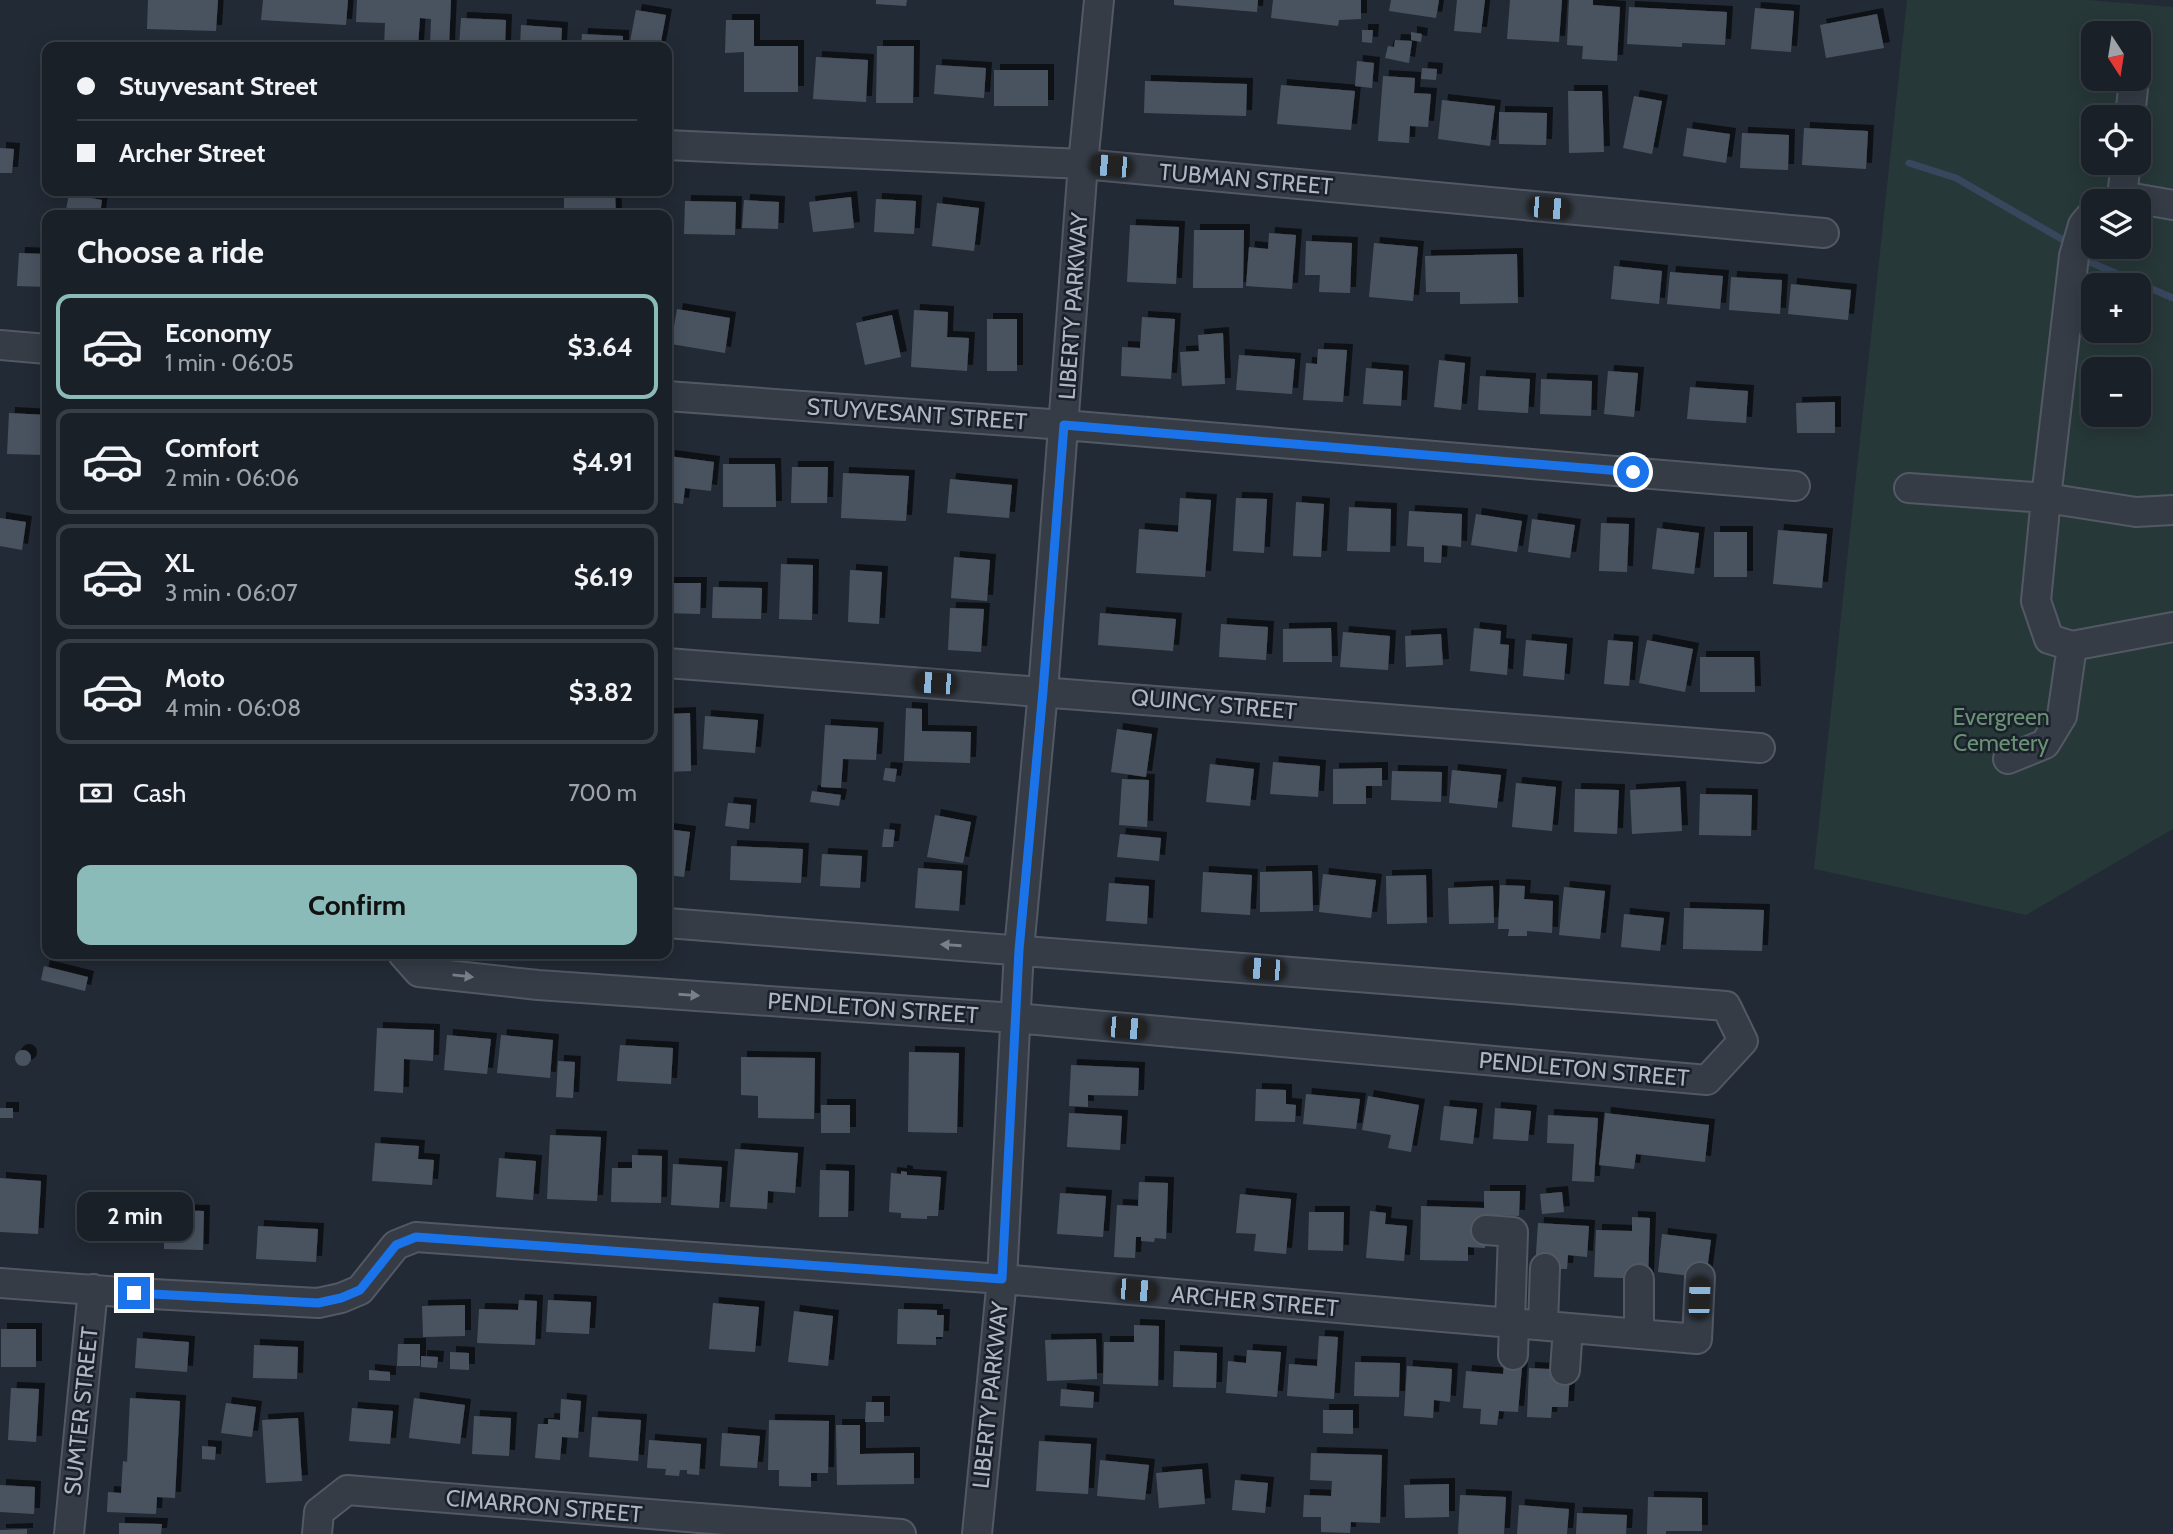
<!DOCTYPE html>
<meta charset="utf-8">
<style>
:root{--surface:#1a2028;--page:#272d34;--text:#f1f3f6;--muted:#9fa3a8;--line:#383e45;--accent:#8bbbb9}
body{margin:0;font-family:Cabin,sans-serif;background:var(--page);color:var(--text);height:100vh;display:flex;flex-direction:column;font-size:26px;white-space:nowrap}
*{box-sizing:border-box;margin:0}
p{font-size:23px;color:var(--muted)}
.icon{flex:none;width:38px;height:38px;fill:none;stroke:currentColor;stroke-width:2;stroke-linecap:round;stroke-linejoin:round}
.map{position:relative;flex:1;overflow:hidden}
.side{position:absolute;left:42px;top:210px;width:630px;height:749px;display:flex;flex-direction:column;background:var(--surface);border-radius:14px;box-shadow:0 4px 18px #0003,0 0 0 2px var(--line)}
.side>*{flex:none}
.hud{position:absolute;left:42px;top:42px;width:630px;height:154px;border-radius:14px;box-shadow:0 4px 18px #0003,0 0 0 2px var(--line);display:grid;align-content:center;height:154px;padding:0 35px;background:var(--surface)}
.needle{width:46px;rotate:168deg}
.controls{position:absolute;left:2081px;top:21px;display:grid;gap:14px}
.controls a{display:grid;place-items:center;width:70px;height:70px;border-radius:14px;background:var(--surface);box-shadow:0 4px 18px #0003,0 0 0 2px var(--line);font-size:35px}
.end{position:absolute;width:32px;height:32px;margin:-16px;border:9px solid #1a73e8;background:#fff;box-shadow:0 0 0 4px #fff}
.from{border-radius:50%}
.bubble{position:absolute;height:49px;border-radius:14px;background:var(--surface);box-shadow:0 4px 18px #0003,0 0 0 2px var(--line);font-size:23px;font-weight:800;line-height:49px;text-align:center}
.car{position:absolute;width:21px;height:42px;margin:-21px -10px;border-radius:9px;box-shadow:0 0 5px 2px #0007;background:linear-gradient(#222 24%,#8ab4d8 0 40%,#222 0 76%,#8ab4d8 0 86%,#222 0)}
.hud b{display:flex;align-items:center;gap:24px;height:66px;font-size:26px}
.hud b+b{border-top:2px solid var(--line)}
.hud i{width:18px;height:18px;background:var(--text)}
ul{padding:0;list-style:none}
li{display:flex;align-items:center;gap:21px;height:105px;margin:0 14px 10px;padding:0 21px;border:4px solid var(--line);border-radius:14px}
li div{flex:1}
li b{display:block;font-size:26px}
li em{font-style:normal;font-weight:800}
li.on{border-color:var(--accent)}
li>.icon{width:63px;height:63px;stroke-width:1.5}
h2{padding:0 35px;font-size:32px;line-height:84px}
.pay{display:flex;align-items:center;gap:18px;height:77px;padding:0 35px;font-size:26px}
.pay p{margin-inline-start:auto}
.button{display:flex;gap:14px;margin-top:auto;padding:14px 35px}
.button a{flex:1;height:80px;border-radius:14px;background:var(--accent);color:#111;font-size:28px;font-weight:800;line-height:80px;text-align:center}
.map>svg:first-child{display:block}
</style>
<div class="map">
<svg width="2173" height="1534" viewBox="0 0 2173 1534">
<defs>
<filter id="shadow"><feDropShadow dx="6" dy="-6" stdDeviation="0" flood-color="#0009"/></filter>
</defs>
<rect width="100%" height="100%" fill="#222a35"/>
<path fill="#273838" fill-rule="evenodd" d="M1907 0H2088L2173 7V829L2026 915 1814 869ZM2093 33H2138V79H2093ZM2093 117H2138V163H2093ZM2093 201H2138V247H2093ZM2093 285H2138V331H2093ZM2093 369H2138V415H2093Z"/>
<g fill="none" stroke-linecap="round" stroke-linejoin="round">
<path stroke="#39475e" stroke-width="7" d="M1909 163 1956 178 2065 241
M2083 259 2173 298"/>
</g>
<path fill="#4a5361" filter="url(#shadow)" d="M148 0H218L216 31 147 29Z
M263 0H348L346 25 261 20Z
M357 0H451L449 46 430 45 431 19 420 18 418 47H384L385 23 356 22Z
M876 0H907L906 6 876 4Z
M1174 0H1258L1257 12 1174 5Z
M1273 0H1361V19L1339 20 1338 26 1271 18Z
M1391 0H1439L1436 18 1389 11Z
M1457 0H1485L1481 33 1454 31Z
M1510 0H1562L1559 42 1507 39Z
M1569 0H1593V5L1620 7 1617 61 1582 59 1583 46 1567 45Z
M1629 7 1727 12 1725 45 1682 43V47L1627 44Z
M1755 8 1794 11 1791 52 1751 49Z
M636 10 666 15 660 47H629Z
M1877 14 1884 48 1826 58 1820 25Z
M461 18 506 20 505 47H459Z
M726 20H754V46H798V92H744V52L725 53Z
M521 25 562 28 561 47H520Z
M1362 30H1373L1372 43 1362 42Z
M1411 32 1422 34 1421 42 1411 40Z
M582 34 623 36V47H581Z
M1395 40 1412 41 1409 63 1385 58 1388 46 1394 47Z
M877 46H914L913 103H876Z
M816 57 868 60 866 102 813 99Z
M1357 61 1374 63 1372 88 1355 86Z
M936 65 986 68 984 98 934 94Z
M1422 68 1437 69 1436 80 1421 79Z
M994 70H1048V106H994Z
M1383 76 1415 78 1414 93 1431 94 1428 127 1410 126 1409 143 1378 141Z
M1145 81 1247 84 1246 116 1144 113Z
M1281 85 1355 91 1351 130 1277 124Z
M1568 91H1602L1604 152 1569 153Z
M1634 96 1662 101 1652 154 1623 148Z
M1442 100 1495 106 1490 146 1438 139Z
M1499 112 1547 113 1546 145 1499 144Z
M1687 128 1730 134 1726 163 1683 156Z
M1804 128 1868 131 1866 169 1802 165Z
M1742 133 1789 135 1788 170 1740 168Z
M0 148 14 149 12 173H0Z
M47 191H67L66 196 47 193Z
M564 191H615L616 215H564Z
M69 194 102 200 100 215H65Z
M851 197 854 228 813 232 809 202Z
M876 199 916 201 914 234 874 232Z
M744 200 779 202 778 229 742 228Z
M685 201 736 202 735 235 684 234Z
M937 203 979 208 974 251 932 246Z
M1130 225 1179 227 1176 284 1127 282Z
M1194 230H1244L1243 288H1193Z
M1269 233 1296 235 1292 289 1246 286 1249 247 1268 249Z
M1306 241 1352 243 1350 293 1319 292 1320 275H1305Z
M1374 243 1418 247 1413 301 1369 297Z
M19 253 47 254V287L17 286Z
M1517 254 1518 303 1460 304V292H1426L1425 256Z
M1614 266 1662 271 1659 304 1611 299Z
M1670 272 1723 276 1720 309 1667 304Z
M1731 277 1782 280 1780 314 1729 310Z
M1791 284 1851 290 1848 320 1788 314Z
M677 309 730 318 725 353 671 344Z
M914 310 948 312 947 337 969 338 967 371 911 367Z
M892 315 901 357 865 365 856 323Z
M1142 317 1175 319 1171 379 1121 376 1122 347 1140 348Z
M987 319H1017V371H987Z
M1223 333 1225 384 1182 386 1180 352 1199 351 1198 335Z
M1318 349 1347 350 1343 402 1303 400 1306 363 1317 364Z
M1239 355 1295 359 1292 394 1236 390Z
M1439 360 1465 363 1461 410 1434 407Z
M1366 368 1403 371 1401 406 1363 404Z
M1608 371 1638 373 1634 417 1604 414Z
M1480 376 1530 379 1528 413 1478 410Z
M1541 379 1592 381 1591 416 1540 414Z
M1690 387 1748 391 1746 423 1687 419Z
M1835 402V433H1797L1796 403Z
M9 413 47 415V455L7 454Z
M669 456 714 462 711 491 685 488 683 504 667 502Z
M723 464H775L776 507H723Z
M792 467H828L827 503H791Z
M843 473 909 476 906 521 841 518Z
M950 479 1012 485 1009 518 947 513Z
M1180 498 1211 500 1205 577 1136 573 1139 529 1178 532Z
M1236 498 1267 499 1264 553 1233 551Z
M1296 502 1324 504 1321 557 1293 556Z
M1349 507 1391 509 1390 552 1347 551Z
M1409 511 1462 514 1461 547 1442 545 1441 563 1424 562V547L1407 546Z
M1476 514 1522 521 1517 552 1471 545Z
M0 518 26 522 22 550 0 546Z
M1532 519 1575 525 1570 558 1528 552Z
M1601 523 1629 524 1627 572 1599 571Z
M1657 528 1699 533 1694 574 1652 569Z
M1778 530 1827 534 1822 588 1773 584Z
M1714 532H1747V577H1714Z
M954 557 990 560 987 601 951 598Z
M781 564 813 565 812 620 779 619Z
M850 570 882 572 879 624 848 622Z
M667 583H701L700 614 667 613Z
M713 587 762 588 761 619 712 618Z
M950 608 984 609 981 652 948 650Z
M1100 613 1176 619 1173 651 1098 645Z
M1221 624 1268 627 1266 660 1219 657Z
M1331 628 1332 662H1283V629Z
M1474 628 1501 631 1500 644 1509 645 1507 675 1470 671Z
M1343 632 1390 636 1388 670 1340 667Z
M1441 634 1443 665 1406 667 1405 636Z
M1526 640 1567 644 1564 680 1523 676Z
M1608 640 1633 642 1629 686 1604 684Z
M1647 640 1693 649 1685 692 1639 683Z
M1700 657H1754L1755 692H1700Z
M906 708 922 709V731L971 732 970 763 904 761Z
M690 713 691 771 667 772V714Z
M705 716 758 720 755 753 703 749Z
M825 725 878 728 876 760 843 759 841 788 821 787Z
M1117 729 1152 734 1146 777 1111 772Z
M1273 762 1320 766 1318 797 1270 794Z
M1210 764 1254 769 1250 806 1206 802Z
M885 768 897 769 895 782 883 780Z
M1382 768V786H1366V804H1333V769Z
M1452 770 1501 775 1497 808 1449 803Z
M1392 771 1442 772 1441 802 1391 800Z
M1122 779 1149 780 1147 827 1119 825Z
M1516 783 1556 787 1552 831 1512 827Z
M1680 787 1682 831 1632 834 1630 790Z
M1575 789 1619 790 1617 834 1574 832Z
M812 791 841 795 839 806 810 802Z
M1700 794 1752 795 1751 836 1699 835Z
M728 803 751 805 749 829 725 826Z
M935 815 971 822 963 863 927 857Z
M667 829 690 832 684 877 667 875Z
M884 829 895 830 893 847H882Z
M1120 834 1161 838 1159 861 1117 857Z
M731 846 803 849 801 883 730 880Z
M822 854 862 856 860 888 820 886Z
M918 868 962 871 959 911 915 908Z
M1312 871 1313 911 1260 912V872Z
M1203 872 1252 875 1250 915 1201 912Z
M1323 874 1376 880 1371 918 1319 912Z
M1426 875 1427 923 1387 924 1386 876Z
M1109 883 1149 886 1147 924 1106 921Z
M1500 885 1525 886 1524 899 1553 901 1552 933 1527 931V936H1508L1509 929H1498Z
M1493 886 1494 923 1449 924 1448 888Z
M1564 887 1605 891 1600 939 1559 935Z
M1684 908 1764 910 1762 951 1683 949Z
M1624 914 1664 918 1660 951 1621 947Z
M44 966 88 977 85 991 41 980Z
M377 1028 434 1030 433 1061 404 1059 403 1093 374 1091Z
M447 1035 491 1039 487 1074 444 1070Z
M501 1035 553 1040 550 1078 497 1073Z
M620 1045 673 1048 671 1084 617 1081Z
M15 1058a8 8 0 1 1 16 0a8 8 0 1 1-16 0Z
M909 1052 959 1053 957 1133 908 1132Z
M741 1057 815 1058 814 1119 758 1118V1096L741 1095Z
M558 1061 575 1062 573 1098 556 1097Z
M1071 1065 1139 1068 1138 1096 1088 1095V1107L1069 1106Z
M1256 1089 1286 1090V1104L1296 1105 1295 1122 1255 1121Z
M1306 1094 1360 1099 1356 1129 1303 1124Z
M1368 1096 1419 1105 1411 1152 1388 1148 1391 1135 1362 1130Z
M821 1105H850V1133H821Z
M1444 1106 1477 1109 1473 1144 1440 1140Z
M0 1108H13V1118H0Z
M1495 1108 1531 1111 1528 1141 1493 1139Z
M1069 1113 1122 1116 1120 1150 1067 1147Z
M1605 1113 1709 1125 1705 1162 1636 1154 1634 1169 1599 1165Z
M1548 1115 1598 1118 1594 1182 1572 1181 1574 1144 1547 1143Z
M550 1135 601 1137 597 1201 547 1199Z
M375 1143 419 1146 418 1159 434 1160 432 1185 372 1181Z
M735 1149 798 1153 795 1193 768 1191 767 1209 730 1207Z
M632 1155 662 1156 661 1203 611 1202 612 1168H632Z
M499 1158 536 1161 533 1200 496 1197Z
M673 1164 722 1167 719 1208 671 1205Z
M820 1170 849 1171 848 1217H819Z
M901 1171 907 1172V1175L941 1177 938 1216H927V1219L901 1218V1213L889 1212 891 1173 901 1174Z
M0 1178 41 1181 38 1234 0 1232Z
M1139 1182 1168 1183 1166 1239 1155 1238 1154 1242 1141 1241V1237H1136L1135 1258 1114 1257 1117 1205 1138 1206Z
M1484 1191H1520L1519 1216 1486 1215 1485 1248 1468 1247V1261L1420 1260 1421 1206 1484 1208Z
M1562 1192 1564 1212 1542 1214 1540 1194Z
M1060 1193 1106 1196 1103 1237 1057 1234Z
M1240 1194 1291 1199 1286 1254 1254 1251 1256 1234 1236 1233Z
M136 1197 174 1198 173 1210 204 1211 203 1250 164 1249V1239L134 1238Z
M1370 1211 1386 1213 1385 1224 1407 1226 1404 1261 1366 1258Z
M1309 1212H1344L1343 1251 1308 1250Z
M1632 1217 1650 1218 1648 1279 1594 1277 1596 1230 1632 1231Z
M1538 1223 1589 1226 1587 1257 1568 1255 1567 1269 1535 1268Z
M258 1226 318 1229 316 1262 256 1259Z
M1662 1234 1711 1240 1706 1278 1658 1272Z
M519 1300 537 1301 535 1345 477 1343 479 1309 518 1310Z
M548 1300 591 1302 589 1334 546 1332Z
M713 1303 759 1307 755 1352 709 1349Z
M465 1305V1336L423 1337 422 1306Z
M898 1309 937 1310V1315H944L943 1337H936V1345L897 1344Z
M794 1311 833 1316 828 1366 788 1362Z
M1134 1325 1159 1326 1158 1386 1103 1384 1104 1342H1134Z
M1 1329H36V1367H1Z
M1319 1336 1338 1337 1334 1399 1287 1396 1289 1364 1317 1366Z
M137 1338 189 1342 187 1372 135 1368Z
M1096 1339 1097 1379 1047 1381 1045 1340Z
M398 1344H420V1366H397Z
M254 1345 298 1347 297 1379 253 1378Z
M1247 1350 1281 1352 1277 1397 1226 1393 1228 1361 1246 1363Z
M1174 1351 1217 1353 1216 1388 1173 1387Z
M450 1352 469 1353V1370L450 1369Z
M1505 1354 1523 1356 1518 1412 1499 1411 1497 1425 1480 1424 1481 1409 1463 1408 1466 1371 1503 1374Z
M421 1356 438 1357 437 1368 421 1367Z
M1355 1362 1400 1363 1399 1397 1354 1396Z
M1407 1366 1452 1369 1450 1402 1434 1400 1433 1418 1404 1416Z
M1529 1368 1570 1370 1568 1407H1552L1551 1418 1527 1417Z
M369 1370 390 1372V1381L369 1380Z
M11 1388 39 1389 36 1442 8 1440Z
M1061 1389 1094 1392 1093 1408 1060 1406Z
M130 1398 180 1401 175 1498 157 1497 156 1514 107 1512 108 1492 121 1493 123 1461 127 1462Z
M414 1398 465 1405 460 1444 409 1438Z
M561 1399 581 1401 578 1438 562 1437 560 1460 535 1458 538 1424H548V1419L560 1420Z
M866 1402H884V1422H865Z
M226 1403 256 1407 252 1437 221 1433Z
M352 1408 393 1411 390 1444 349 1441Z
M1323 1410H1353V1434L1323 1433Z
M474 1416 511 1418 509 1456 472 1454Z
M592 1417 641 1420 638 1461 589 1457Z
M298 1418 302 1481 266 1483 262 1420Z
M769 1420 829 1421 828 1473H811V1487L779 1486V1470H768Z
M836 1425H860V1454L914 1453V1484L837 1485Z
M722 1433 760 1436 757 1468 720 1466Z
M649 1440 701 1444 699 1475 687 1474V1470H680L679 1476 665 1475 666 1469 647 1468Z
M1039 1441 1091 1444 1088 1494 1036 1491Z
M202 1446 216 1447 215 1460 202 1459Z
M1311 1453 1382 1455 1380 1523 1351 1522 1350 1533 1321 1532V1517H1303L1304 1495 1331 1496 1332 1481 1310 1480Z
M1100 1460 1149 1465 1145 1500 1097 1496Z
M1202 1469 1205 1504 1159 1508 1156 1473Z
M1235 1480 1268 1483 1265 1513 1232 1510Z
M1449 1484V1517L1405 1518 1404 1485Z
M0 1485 35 1487 34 1514 0 1512Z
M1460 1495 1506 1497 1504 1534H1458Z
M1648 1497 1702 1498V1531H1666V1534H1647Z
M1519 1505 1569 1509 1567 1534H1517Z
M1577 1513 1627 1515 1626 1534H1576Z
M119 1523 162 1524 161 1534H119Z
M27 1529V1534H0V1530Z"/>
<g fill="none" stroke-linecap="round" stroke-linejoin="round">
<g stroke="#535964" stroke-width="32">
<path id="minor" d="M2130 117 2134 79
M667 145 1083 164 1824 233
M2126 163 2122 196 2173 205
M0 345 47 349
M667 396 1064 425 1795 486
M1909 488 2046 498 2074 256 2083 225 2093 213
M2173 510 2136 512 2046 498 2036 601 2049 639 2072 646 2173 627
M667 663 1760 748
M2008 759 2045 744 2062 716 2072 646
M403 954 419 972 538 985 1015 1018 1707 1080 1743 1041 1726 1006 667 923
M1486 1230 1513 1232 1510 1323
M0 1283 134 1293 318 1303 341 1298 360 1290 396 1245 416 1237 1002 1279 1697 1339 1700 1277
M1543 1325 1545 1268
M1639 1334V1279
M1513 1355 1514 1323
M1565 1370 1568 1328
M69 1534 93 1289
M317 1534 319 1512 347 1490 901 1534
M977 1534 1002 1279 1019 950 1043 691 1083 164 1099 0"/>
</g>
<use href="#minor" stroke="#353c46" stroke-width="28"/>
</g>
<defs><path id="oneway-solid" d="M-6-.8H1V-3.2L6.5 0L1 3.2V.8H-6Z" transform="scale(1.75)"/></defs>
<g fill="#797f8b">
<use href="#oneway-solid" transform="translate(951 945) rotate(-176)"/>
<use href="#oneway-solid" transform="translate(463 976) rotate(6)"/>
<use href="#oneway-solid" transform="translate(689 995) rotate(4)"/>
</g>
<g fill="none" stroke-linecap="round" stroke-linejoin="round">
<path stroke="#1a73e8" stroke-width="9" d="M134 1293 318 1303 341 1298 360 1290 396 1245 416 1237 1002 1279 1019 950 1043 691 1064 425 1633 472"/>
</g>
<g text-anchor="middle" stroke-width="5" stroke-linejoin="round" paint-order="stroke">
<g font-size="23" fill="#b0b6c3" stroke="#1b212b">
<text transform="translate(1246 179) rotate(5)" y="8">TUBMAN STREET</text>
<text transform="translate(1073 306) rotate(-86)" y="8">LIBERTY PARKWAY</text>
<text transform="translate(917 414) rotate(4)" y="8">STUYVESANT STREET</text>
<text transform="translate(1214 704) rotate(5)" y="8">QUINCY STREET</text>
<text transform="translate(873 1008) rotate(4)" y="8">PENDLETON STREET</text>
<text transform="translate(1584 1069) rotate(5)" y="8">PENDLETON STREET</text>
<text transform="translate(1255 1301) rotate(5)" y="8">ARCHER STREET</text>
<text transform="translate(990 1395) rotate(-84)" y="8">LIBERTY PARKWAY</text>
<text transform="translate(81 1411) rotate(-84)" y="8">SUMTER STREET</text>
<text transform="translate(544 1506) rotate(5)" y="8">CIMARRON STREET</text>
</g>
<g font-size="23" fill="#699174" stroke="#1b212b">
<text x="2001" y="725">Evergreen<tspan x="2001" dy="26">Cemetery</tspan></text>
</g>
</g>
</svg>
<div class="controls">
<a><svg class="needle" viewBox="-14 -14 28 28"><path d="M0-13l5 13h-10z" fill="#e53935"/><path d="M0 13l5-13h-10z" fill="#9fa3a8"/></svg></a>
<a><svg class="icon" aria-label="locate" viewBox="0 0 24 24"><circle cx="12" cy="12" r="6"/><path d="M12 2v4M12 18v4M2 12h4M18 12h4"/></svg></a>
<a><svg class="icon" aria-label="layers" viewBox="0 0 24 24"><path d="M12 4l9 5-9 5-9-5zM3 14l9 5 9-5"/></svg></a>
<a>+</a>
<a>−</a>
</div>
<i class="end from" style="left:1633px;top:472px"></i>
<i class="end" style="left:134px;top:1293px"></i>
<div class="bubble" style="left:77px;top:1192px;width:116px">2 min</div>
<i class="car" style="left:1111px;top:166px;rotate:275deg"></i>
<i class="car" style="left:1549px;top:208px;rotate:95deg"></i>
<i class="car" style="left:935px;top:683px;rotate:274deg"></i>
<i class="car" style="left:1264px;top:969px;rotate:275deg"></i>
<i class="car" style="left:1126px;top:1028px;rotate:95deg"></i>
<i class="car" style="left:1136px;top:1290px;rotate:95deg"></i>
<i class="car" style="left:1699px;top:1298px;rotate:2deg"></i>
<div class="hud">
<b><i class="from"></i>Stuyvesant Street</b>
<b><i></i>Archer Street</b>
</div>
<section class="side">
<h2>Choose a ride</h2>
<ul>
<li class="on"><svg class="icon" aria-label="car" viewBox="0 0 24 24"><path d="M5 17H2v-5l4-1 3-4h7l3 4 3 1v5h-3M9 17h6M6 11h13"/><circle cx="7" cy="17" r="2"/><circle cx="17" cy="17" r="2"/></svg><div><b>Economy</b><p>1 min · 06:05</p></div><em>$3.64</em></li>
<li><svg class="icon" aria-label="car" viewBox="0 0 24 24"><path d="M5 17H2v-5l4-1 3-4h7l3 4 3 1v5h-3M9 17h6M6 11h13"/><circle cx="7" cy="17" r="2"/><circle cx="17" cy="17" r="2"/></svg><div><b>Comfort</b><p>2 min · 06:06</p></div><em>$4.91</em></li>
<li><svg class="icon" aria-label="car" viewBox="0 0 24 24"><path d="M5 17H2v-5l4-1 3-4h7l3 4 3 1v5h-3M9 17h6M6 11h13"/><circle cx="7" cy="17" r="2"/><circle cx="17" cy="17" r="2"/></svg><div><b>XL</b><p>3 min · 06:07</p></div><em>$6.19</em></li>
<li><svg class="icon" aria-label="car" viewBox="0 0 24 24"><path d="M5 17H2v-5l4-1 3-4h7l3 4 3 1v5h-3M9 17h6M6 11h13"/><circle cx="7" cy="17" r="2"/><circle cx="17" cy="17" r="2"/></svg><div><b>Moto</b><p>4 min · 06:08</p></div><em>$3.82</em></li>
</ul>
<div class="pay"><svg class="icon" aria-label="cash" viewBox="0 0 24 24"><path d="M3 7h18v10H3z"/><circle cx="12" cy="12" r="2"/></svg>Cash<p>700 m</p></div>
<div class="button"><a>Confirm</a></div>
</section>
</div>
